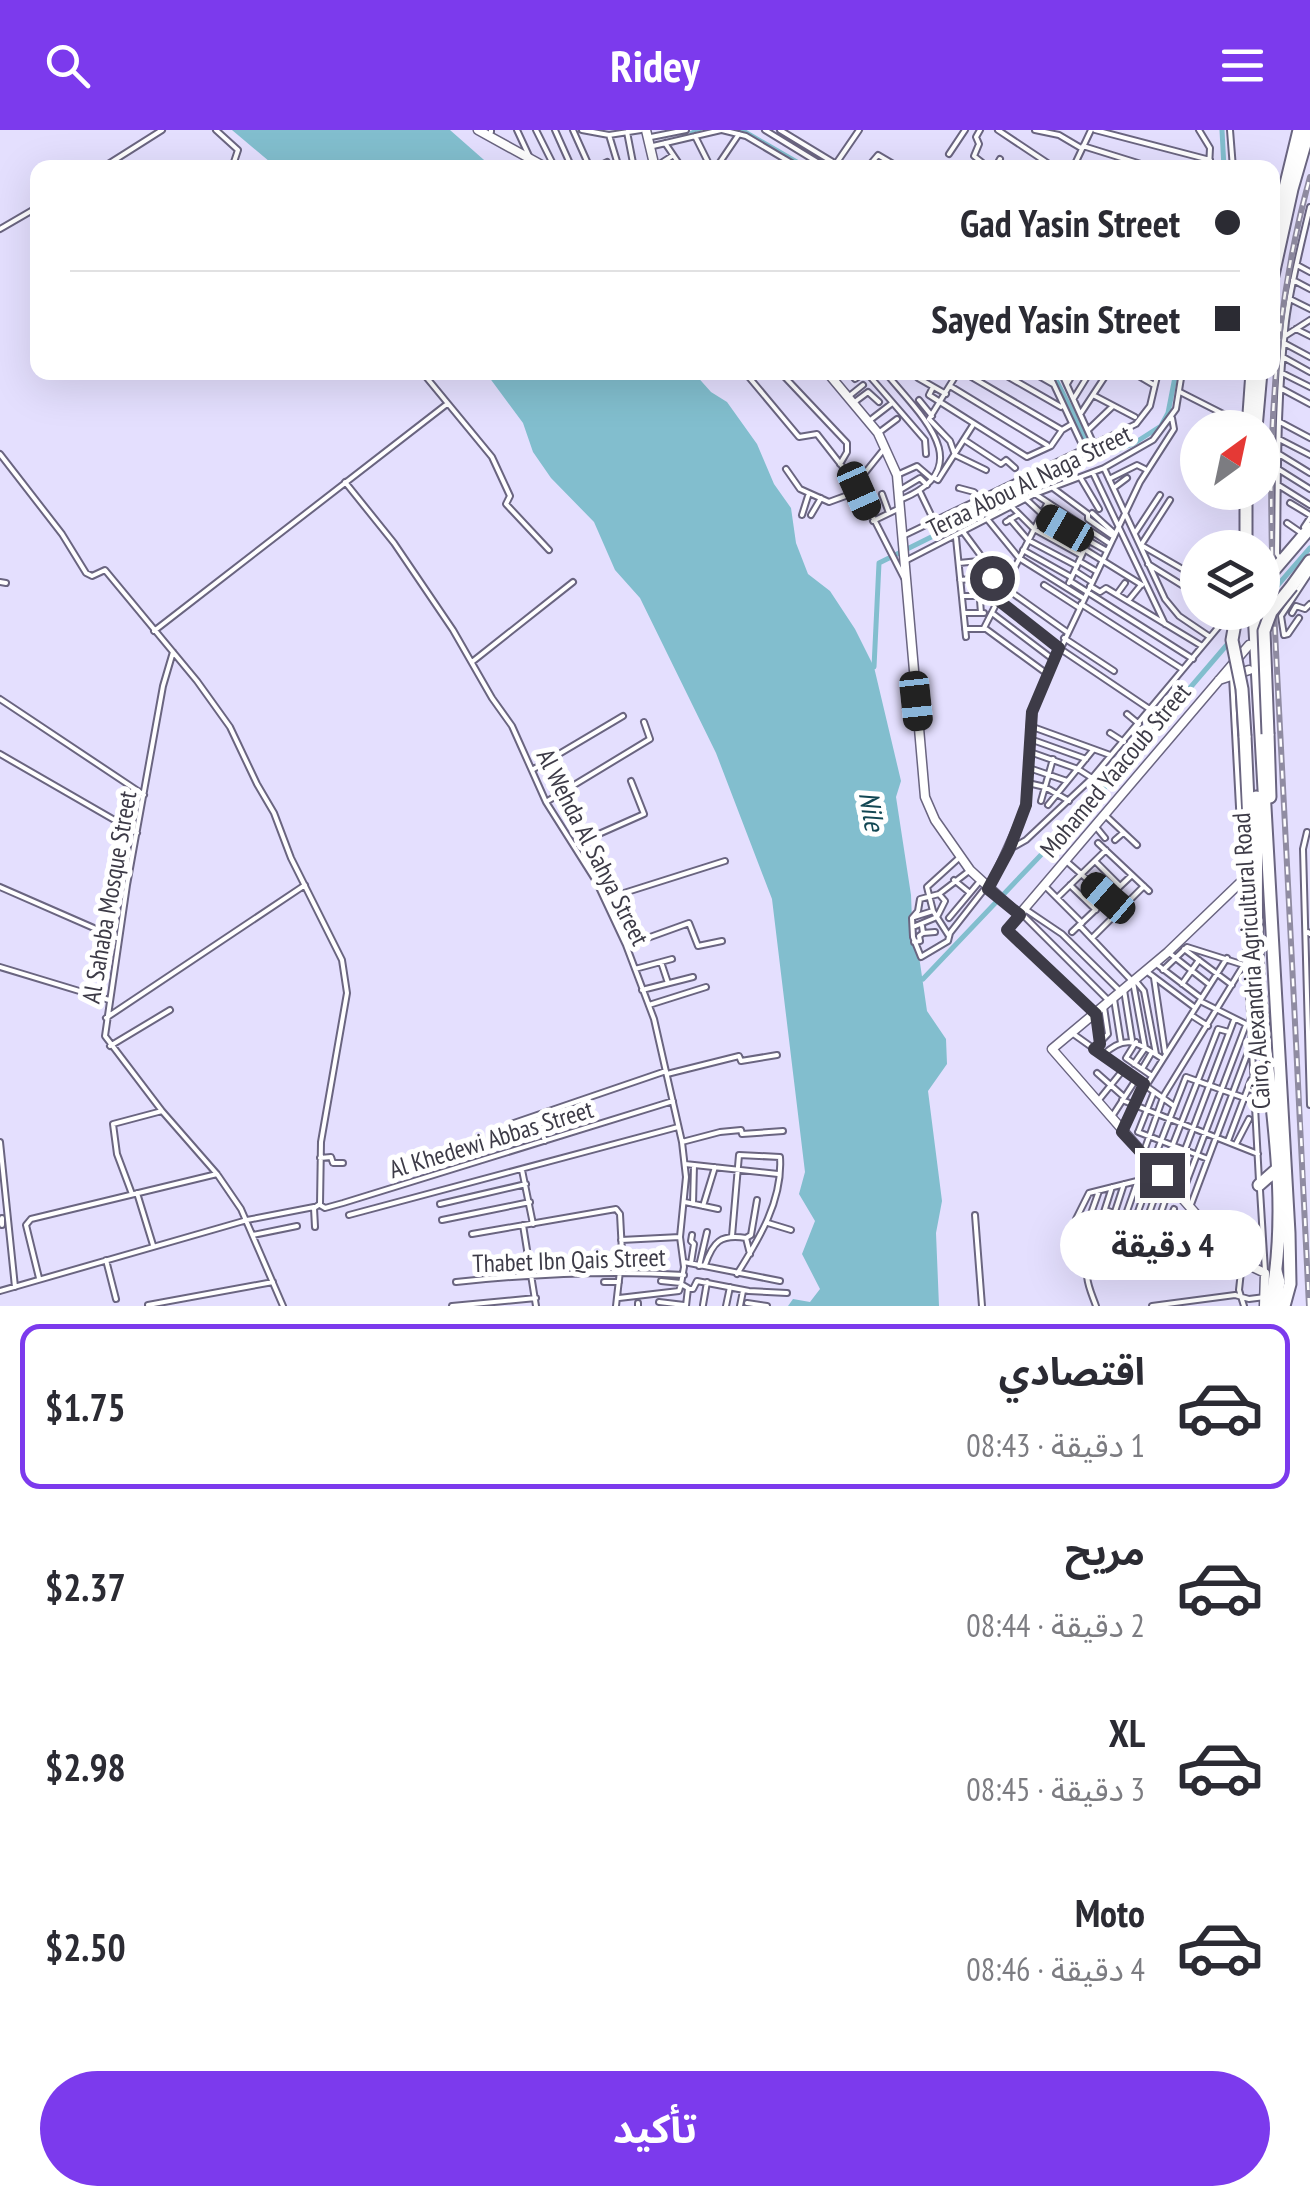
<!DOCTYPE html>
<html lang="ar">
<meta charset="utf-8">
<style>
:root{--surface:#fff;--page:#f7f7f7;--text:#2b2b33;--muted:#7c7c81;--line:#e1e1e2;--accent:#7c3aed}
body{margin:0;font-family:"PT Sans Narrow","Noto Sans Arabic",sans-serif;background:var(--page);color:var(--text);direction:rtl;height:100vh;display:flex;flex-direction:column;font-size:38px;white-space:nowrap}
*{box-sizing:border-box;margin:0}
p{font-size:32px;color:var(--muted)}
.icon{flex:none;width:55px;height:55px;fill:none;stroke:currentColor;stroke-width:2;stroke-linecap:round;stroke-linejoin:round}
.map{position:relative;height:1176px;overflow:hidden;direction:ltr}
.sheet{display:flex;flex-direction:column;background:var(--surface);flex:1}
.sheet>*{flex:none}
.banner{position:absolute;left:30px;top:30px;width:1250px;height:220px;border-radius:20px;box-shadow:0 10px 40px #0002;direction:rtl;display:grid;align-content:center;height:220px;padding:0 40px;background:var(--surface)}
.needle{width:65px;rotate:33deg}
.buttons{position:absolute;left:1180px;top:280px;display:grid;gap:20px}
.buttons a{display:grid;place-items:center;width:100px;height:100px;border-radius:50%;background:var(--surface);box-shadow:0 10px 40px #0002;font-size:50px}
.end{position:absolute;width:45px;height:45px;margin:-22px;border:12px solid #3d3b47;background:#fff;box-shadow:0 0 0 5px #fff}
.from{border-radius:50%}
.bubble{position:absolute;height:70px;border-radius:35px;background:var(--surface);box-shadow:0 10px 40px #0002;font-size:32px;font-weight:700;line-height:70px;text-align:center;direction:rtl}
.car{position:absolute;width:30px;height:60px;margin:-30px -15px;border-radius:12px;box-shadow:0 0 8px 2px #0007;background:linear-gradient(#222 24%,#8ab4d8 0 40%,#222 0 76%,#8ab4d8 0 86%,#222 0)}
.banner b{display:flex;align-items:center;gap:35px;height:95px;font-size:38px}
.banner b+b{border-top:2px solid var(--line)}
.banner i{width:25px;height:25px;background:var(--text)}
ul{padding:18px 0 0;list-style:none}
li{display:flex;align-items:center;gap:30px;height:165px;margin:0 20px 15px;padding:0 20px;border:5px solid transparent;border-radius:20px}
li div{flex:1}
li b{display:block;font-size:38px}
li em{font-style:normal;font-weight:700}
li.selected{border-color:var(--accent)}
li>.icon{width:90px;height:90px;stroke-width:1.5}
.primary-button{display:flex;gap:20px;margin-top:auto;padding:20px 40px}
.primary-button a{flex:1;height:115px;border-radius:60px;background:var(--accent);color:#fff;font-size:40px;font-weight:700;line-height:115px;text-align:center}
header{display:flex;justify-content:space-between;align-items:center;height:130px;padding:0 40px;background:var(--accent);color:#fff;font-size:45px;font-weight:700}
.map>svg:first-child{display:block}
</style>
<header><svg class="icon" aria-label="menu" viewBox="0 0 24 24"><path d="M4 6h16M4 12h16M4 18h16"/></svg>Ridey<svg class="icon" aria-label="search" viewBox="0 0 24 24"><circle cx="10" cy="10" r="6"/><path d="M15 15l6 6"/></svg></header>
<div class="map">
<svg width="1310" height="1176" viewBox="0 0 1310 1176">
<rect width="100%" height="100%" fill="#e4dffe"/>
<path fill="#82bece" d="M232 0H450L492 37H276Z
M486 243H694L711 262 727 272 757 314 774 354 791 378 796 413 808 444 830 461 855 499 874 537 901 651 896 667 911 765 913 815 919 826 927 881 946 909 947 934 928 961 942 1071 936 1103 939 1176H788L793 1169 810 1172 820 1159 802 1124 815 1091 799 1064 805 1042 772 769 716 623 640 468 615 440 594 392 551 348 533 322 523 293Z"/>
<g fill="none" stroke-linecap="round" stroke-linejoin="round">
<path stroke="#82bece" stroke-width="5" d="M731 0 745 2 807 38
M1222 0 1224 38
M692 3 699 0
M1052 242 1095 327
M1277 456 1310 418
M1262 473 1266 469
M874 537 879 433 1076 335 1133 314 1161 296 1168 283 1176 242
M923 849 1099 664 1231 510"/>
<g stroke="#6a6580" stroke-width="8">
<path id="street" d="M216 0 238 20 232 38
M491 0V2
M517 0 530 28
M536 0 555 38
M555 0 572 38
M573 0 590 38
M582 0 609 5 641 0
M722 0 746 6 800 38
M765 0 827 38
M780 0 836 34
M980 0 976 7 979 14 974 26 989 38
M998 0 1055 38
M1035 0 1059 5 1081 18
M1095 0 1210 30
M1199 0 1210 18 1209 38
M1230 0 1233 38
M627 2 634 38
M609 5 619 38
M695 6 711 38
M651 7 686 0
M665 13 682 38
M653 16 721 0
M1083 16 1141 34 1142 38
M949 24 965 0
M655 37 672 26
M102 38 162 0
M595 38 607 32
M716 38 739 4
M833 38 859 0
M867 38 878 25 900 38
M995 38 1000 29
M1008 38 1009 35
M1073 38 1091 0
M0 99 38 77
M1297 135 1310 142
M1293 150 1310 159
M1290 169 1310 179
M1296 199 1310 206
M1285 206 1310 190
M1284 213 1310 227
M1283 227 1310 242
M422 242 492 327 510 366 506 374 549 420
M750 242 748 246 799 307 817 304 856 354 904 448
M780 242 847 313V322L840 334
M849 242 855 249 861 245
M866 242 925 310 926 324
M885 242C918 283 981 336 902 369
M945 242 954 248
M963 242 1062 300
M1000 242 1061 277
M1032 242 1053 254
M1048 242 1085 321
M1061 242 1095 317
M1132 242 1154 255
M1282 243 1310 257
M918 248 946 264
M1067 254 1074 242
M950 256 1047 315
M933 257 929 265 1027 327 1051 316 1062 300 1072 294
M1282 259 1310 274
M1180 262 1247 296
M1093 265 1135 287
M848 267 863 255
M1074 268 1090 242
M919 270 932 286
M856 271 868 262 879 272
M1081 283 1108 242
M929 289 950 311 955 325 986 340
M929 289 958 242
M869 291 891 274
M1280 292 1310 308
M1088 300 1113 276
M881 301 897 289
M1279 309 1310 325
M966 311 1001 334 1006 330 1015 338
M0 324 62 404 86 443 92 446 105 440 197 551 230 597 257 654 274 683 291 728 342 830 347 863 321 1012 320 1074 314 1078 315 1097
M1279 324 1310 343
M1104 338 1165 469 1179 486 1210 507
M786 339 800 359 829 372 859 361
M1278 339 1310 359
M1093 343 1165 494
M897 345 917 336 931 348
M933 347 938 350 973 295
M1080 347 1099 379
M1109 349 1137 335 1145 339
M345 352 394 413 453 500 492 568 512 596 546 672 596 751 626 815 654 889 682 1012 686 1047 680 1107 684 1137 681 1154 688 1158 686 1176
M856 354 884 319
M1278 355 1310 375
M1115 357 1127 348
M959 358 974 362 981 369
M1053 358 1088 384V389L1114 407
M900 360 920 348 927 355
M920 362 934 391
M882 364 889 383
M1035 364 1109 413
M1027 370 1042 384 1107 421
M1290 373 1310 385
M1012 377 1034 399 1081 425
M1092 383 1115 404
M802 385 808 366
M811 385 821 368
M1010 389 1028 410 1077 436
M988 390 1019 428 1083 468
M873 391 900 378
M1006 392 1019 384
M1287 393 1300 402
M1304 397 1310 388
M964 403 1004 457 1067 502
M1135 403 1160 365
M905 405 1136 294 1150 276 1158 242
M956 408 966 507
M1141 415 1198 448
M1141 415 1170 370
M1084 419 1142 455
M1023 420 1071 447
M1279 427 1277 424C1278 347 1277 268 1286 191 1291 153 1301 115 1310 77
M907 430 1035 364 1104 338 1153 310 1176 279 1182 242
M1079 431 1096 441
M977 432 981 483
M959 433 979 431
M1148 434 1198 465
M1075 441 1092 452
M960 450 995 447
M1070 451 1193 529
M0 452 6 453
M1069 453 1092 403
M1044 455 1078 477
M1090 456 1100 462 1106 458 1202 516
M1117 464 1125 453
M962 466H997
M998 470 1059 518 1151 580
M1128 471 1141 455
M1081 474 1182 539
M964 483H984
M992 483 1054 530
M1292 483 1296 476 1305 479 1310 474
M1299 488 1288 504 1284 505 1281 486 1310 442
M984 498 1047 374
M965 499H986L1046 543
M154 501 447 274
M1064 508 1114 541
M173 522 163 556 127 755 105 906 162 981 217 1044 241 1079 283 1176
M472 532 573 452
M1232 546 1259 1051
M0 569 144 665
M1127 584 1139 594
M1030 596 1110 625
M1110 603 1124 612
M1030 609 1086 629
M1030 622 1078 639 1092 648
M0 624 137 703
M1029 638 1067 651
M532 640 623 586
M1028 653 1045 657 1069 671
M1041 671 1053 629
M546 672 650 609 644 592
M1048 675 1093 620
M1105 685 1137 715
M1096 697 1105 708
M1307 702 1303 719 1310 975
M1115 710 1123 703
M1098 713 1149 761
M574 715 644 684 631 651
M1010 719 1026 710 1092 648 1231 482
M1065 730 1121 779
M1095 731 1120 756
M969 741 939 764 920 769 918 781 912 788 913 807 921 827 948 811 950 803 986 757
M954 750 970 763
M990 755 1026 675 1030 589 1034 575 1140 352 1174 299 1172 288
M1070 755 1096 780
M0 757 119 809
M1046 757 1082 793
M1057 768 1106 720
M605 769 725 731
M1025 779 1062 804 1119 860
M1021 783 1110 872
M1019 786 1007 801 1092 882
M914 787 933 781
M949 788 980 751
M1079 795 1133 852 1145 918 1134 934
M913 797 937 787 945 771 939 764
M1072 802 1132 745
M1308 802 1310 804
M923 803 935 802
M949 806 933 781 927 757 960 727
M1092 808 1144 756
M914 812 920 811 919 806 923 803 922 796
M628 815 689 793 698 816 722 811
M1184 819 1232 855
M1168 822 1210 855
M661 832 668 853
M1155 833 1201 868
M0 837 109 870
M635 839 672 829
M1163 840 1187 817 1244 835
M1146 841 1194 877
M1154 848 1165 922
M1135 850 1144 861 1156 924
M1182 854 1199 830
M642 860 693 847
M1124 860 1132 910
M1114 869 1121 913
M1200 871 1252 897
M649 875 706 857
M1096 884 1100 914
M1191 885 1208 896
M106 888 305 755
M1072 903 1174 976
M1136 912 1126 928 1152 946
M110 916 170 880
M1094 919 1108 904 1104 877
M1103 925C1127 902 1139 914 1163 929
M1142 939 1152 922
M1097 943 1124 967
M667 944 739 926 741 931 777 925
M1146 956 1227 828
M1122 970 1258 1024
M1098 971 1123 940
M1113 985 1135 951
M511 994 666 941
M539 994 545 1011
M1123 1000 1144 954
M1139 1000 1154 962
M1138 1002 1208 1029
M1228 1011 1251 950
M0 1012 15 1157
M682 1012 720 1002 741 1000 742 1004 783 1001
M1236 1014 1249 989
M1144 1021 1164 965 1248 828
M320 1028 331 1027 333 1033H343
M685 1034 778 1044
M1152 1034 1186 947 1253 971
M522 1040 533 1094
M1172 1054 1234 890
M1260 1060 1265 1141
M137 1063 153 1115
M132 1064 117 1024 113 994 162 981
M1182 1064 1246 895
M685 1072 718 1079
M440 1074 526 1054
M693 1074 694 1035
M320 1075 325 1078 343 1073 673 971
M703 1076 715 1037
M1190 1077 1250 917
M1105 1080 1146 1093
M349 1085 678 997
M975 1085 982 1176
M1078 1085 1110 1097
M1103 1085 1112 1057
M1125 1087 1137 1053
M2 1088V1095
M1076 1089 1089 1063 1161 1045 1218 899 1229 902
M1089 1089 1099 1061
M442 1090 530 1072
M1135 1090 1150 1048
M768 1093 791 1100
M523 1095 536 1176
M1121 1096 1153 1107
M1167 1097 1174 1079
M1142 1103 1158 1058
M472 1104 616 1079 620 1084 623 1141
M1154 1104 1186 1111
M253 1105 297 1096
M732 1106 739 1025 780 1027C783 1070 759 1109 737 1144
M746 1108 751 1105 757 1070
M621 1110 680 1107
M1175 1111 1184 1084
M1184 1119 1193 1092
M1147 1123 1167 1065
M1105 1126 1107 1106 1124 1054
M1121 1126 1130 1099
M1111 1127 1124 1086
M106 1130 116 1169
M684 1132 780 1151
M1242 1132 1239 1160 1244 1176
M691 1133 694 1114 691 1111 692 1105
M705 1135C713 1112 720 1104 746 1108L750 1124
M699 1136 707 1102
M39 1148 26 1095 31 1089 217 1044
M661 1151 681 1153
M456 1152C532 1144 607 1140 684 1145
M604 1152H619
M688 1159H693L697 1151 749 1161 787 1163
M0 1161 247 1090 314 1077
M619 1168 679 1161 681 1154
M659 1172 684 1175
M747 1173 767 1176
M148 1175 273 1152
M703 1175 707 1152
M452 1176 536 1168
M616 1176 620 1141
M638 1176V1173
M726 1176 730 1157
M740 1176 743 1161
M1096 1176C1091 1161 1080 1142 1094 1130L1199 1117 1216 1107
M1152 1176 1235 1165 1249 1169 1265 1167"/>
</g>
<g stroke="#6a6580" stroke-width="11">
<path id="secondary" d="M478 0 547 38
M646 0 655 38
M827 242 878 303 897 345 925 667 935 690 970 740 1019 785 1249 515
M1219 550 1249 540
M1257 752 1244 749 1168 822 1052 919 1216 1107 1242 1132 1265 1143 1264 1176"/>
</g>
<g stroke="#6a6580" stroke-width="12">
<path id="primary" d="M1276 1176 1280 1152 1277 1141"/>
</g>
<g stroke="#6a6580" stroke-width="15">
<path id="highway" d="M1274 103 1299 0
M1272 150 1292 59 1309 0
M1248 298 1252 242
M1256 298 1261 242
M1246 362V418
M1275 439 1310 398
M1292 456 1310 431
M1254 482 1289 1103 1290 1154 1284 1176
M1268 604 1270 667
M1245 606 1249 693 1257 703
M1256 667C1258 730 1254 794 1259 857 1268 961 1292 1072 1270 1176
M1259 1055 1276 1040"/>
</g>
<use href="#street" stroke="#fff" stroke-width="4"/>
<use href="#secondary" stroke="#fff" stroke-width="8"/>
<use href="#primary" stroke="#fff" stroke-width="9"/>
<use href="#highway" stroke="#fff" stroke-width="11"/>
<g stroke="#908ca2" stroke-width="6">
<path id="rail" d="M1309 1176C1301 990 1290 804 1281 618 1271 420 1256 241 1310 47"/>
</g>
<use href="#rail" stroke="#fff" stroke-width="2.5" stroke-dasharray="8" stroke-linecap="butt"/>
<g stroke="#6a6580" stroke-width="15" stroke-linecap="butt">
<path id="highway-bridge" d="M1262 453 1275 439
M1237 482 1232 510 1242 559 1245 606
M1268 604 1264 501 1271 482 1292 456"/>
</g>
<use href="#highway-bridge" stroke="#fff" stroke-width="11"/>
</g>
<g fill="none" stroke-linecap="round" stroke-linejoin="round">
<path stroke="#3d3b47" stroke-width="12" d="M992 448 996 446 1004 457 998 470 1059 518 1032 582 1026 675 1009 720 988 759 1020 785 1007 800 1096 884 1100 914 1094 919 1144 954 1122 1002 1162 1045"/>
</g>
<g text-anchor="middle" stroke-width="10" stroke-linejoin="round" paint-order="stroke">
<g font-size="25" fill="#3d3b47" stroke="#fff">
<text transform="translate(1029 351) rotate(-26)" y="9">Teraa Abou Al Naga Street</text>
<text transform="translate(1115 640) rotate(-50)" y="9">Mohamed Yaacoub Street</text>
<text transform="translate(593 717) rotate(63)" y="9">Al Wehda Al Sahya Street</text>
<text transform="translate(109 767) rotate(-80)" y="9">Al Sahaba Mosque Street</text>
<text transform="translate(1251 831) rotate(-94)" y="9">Cairo, Alexandria Agricultural Road</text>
<text transform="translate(491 1009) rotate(-17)" y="9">Al Khedewi Abbas Street</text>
<text transform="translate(569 1130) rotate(-2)" y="9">Thabet Ibn Qais Street</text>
</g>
<g font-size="28" font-style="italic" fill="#124753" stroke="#fff">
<text transform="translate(872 681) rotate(80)" y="10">Nile</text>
</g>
</g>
</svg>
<div class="buttons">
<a><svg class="needle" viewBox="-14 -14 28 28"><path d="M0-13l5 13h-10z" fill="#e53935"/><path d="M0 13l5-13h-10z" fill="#7c7c81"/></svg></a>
<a><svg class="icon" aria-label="layers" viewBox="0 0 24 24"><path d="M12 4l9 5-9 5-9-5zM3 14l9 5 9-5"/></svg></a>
</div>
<i class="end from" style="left:992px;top:448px"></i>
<i class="end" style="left:1162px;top:1045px"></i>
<div class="bubble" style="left:1060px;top:1080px;width:205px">4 دقيقة</div>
<i class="car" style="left:859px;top:361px;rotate:156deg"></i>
<i class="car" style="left:1065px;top:398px;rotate:300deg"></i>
<i class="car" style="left:916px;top:571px;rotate:174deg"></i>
<i class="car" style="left:1108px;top:768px;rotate:311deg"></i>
<div class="banner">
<b><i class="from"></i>Gad Yasin Street</b>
<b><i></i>Sayed Yasin Street</b>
</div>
</div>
<section class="sheet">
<ul>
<li class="selected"><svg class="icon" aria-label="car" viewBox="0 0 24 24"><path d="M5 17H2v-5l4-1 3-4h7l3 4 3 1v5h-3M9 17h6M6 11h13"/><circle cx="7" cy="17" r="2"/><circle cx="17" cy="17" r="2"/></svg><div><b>اقتصادي</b><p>1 دقيقة · 08:43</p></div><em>$1.75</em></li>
<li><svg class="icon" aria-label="car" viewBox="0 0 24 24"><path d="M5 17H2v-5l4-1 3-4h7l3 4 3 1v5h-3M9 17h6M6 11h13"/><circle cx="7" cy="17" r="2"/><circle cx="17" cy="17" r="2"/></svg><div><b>مريح</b><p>2 دقيقة · 08:44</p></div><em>$2.37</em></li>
<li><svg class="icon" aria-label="car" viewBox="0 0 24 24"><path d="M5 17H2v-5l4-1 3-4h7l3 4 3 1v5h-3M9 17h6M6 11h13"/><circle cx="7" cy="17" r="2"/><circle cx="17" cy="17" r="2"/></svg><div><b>XL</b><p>3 دقيقة · 08:45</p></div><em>$2.98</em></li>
<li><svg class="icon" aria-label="car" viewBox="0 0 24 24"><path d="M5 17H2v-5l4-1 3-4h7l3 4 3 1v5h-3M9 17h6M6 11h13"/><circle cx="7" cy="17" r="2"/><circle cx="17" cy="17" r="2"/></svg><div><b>Moto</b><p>4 دقيقة · 08:46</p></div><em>$2.50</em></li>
</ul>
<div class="primary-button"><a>تأكيد</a></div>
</section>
